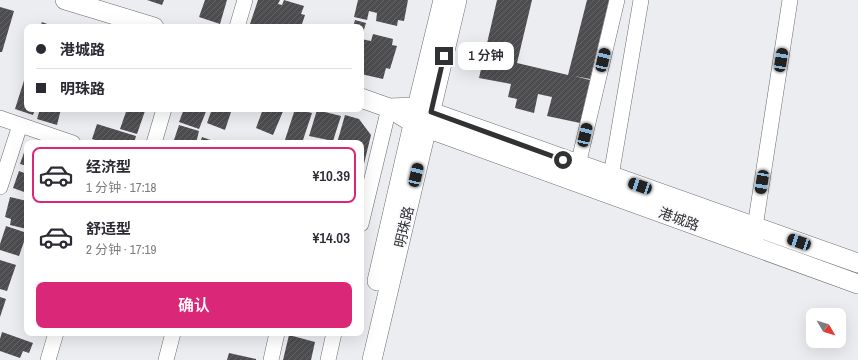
<!DOCTYPE html>
<html lang="zh">
<meta charset="utf-8">
<style>
:root{--surface:#fff;--page:#f7f7f7;--text:#2b2b33;--muted:#7c7c81;--line:#e1e1e2;--accent:#db2777}
body{margin:0;font-family:"Archivo Narrow","Noto Sans SC",sans-serif;background:var(--page);color:var(--text);height:100vh;display:flex;flex-direction:column;font-size:15px;white-space:nowrap}
*{box-sizing:border-box;margin:0}
p{font-size:13px;color:var(--muted)}
.icon{flex:none;width:22px;height:22px;fill:none;stroke:currentColor;stroke-width:2;stroke-linecap:round;stroke-linejoin:round}
.map{position:relative;flex:1;overflow:hidden}
.sheet{position:absolute;left:24px;top:140px;width:340px;height:196px;display:flex;flex-direction:column;background:var(--surface);border-radius:8px;box-shadow:0 4px 16px #0002}
.sheet>*{flex:none}
.banner{position:absolute;left:24px;top:24px;width:340px;height:88px;border-radius:8px;box-shadow:0 4px 16px #0002;display:grid;align-content:center;height:88px;padding:0 12px;background:var(--surface)}
.needle{width:26px;rotate:128deg}
.controls{position:absolute;left:806px;top:308px;display:grid;gap:8px}
.controls a{display:grid;place-items:center;width:40px;height:40px;border-radius:8px;background:var(--surface);box-shadow:0 4px 16px #0002;font-size:20px}
.end{position:absolute;width:18px;height:18px;margin:-9px;border:5px solid #313233;background:#fff;box-shadow:0 0 0 2px #fff}
.from{border-radius:50%}
.bubble{position:absolute;height:28px;border-radius:8px;background:var(--surface);box-shadow:0 4px 16px #0002;font-size:13px;font-weight:600;line-height:28px;text-align:center}
.car{position:absolute;width:12px;height:24px;margin:-12px -6px;border-radius:5px;box-shadow:0 0 3px 1px #0007;background:linear-gradient(#222 24%,#8ab4d8 0 40%,#222 0 76%,#8ab4d8 0 86%,#222 0)}
.banner b{display:flex;align-items:center;gap:14px;height:38px;font-size:15px}
.banner b+b{border-top:1px solid var(--line)}
.banner i{width:10px;height:10px;background:var(--text)}
ul{padding:7px 0 0;list-style:none}
li{display:flex;align-items:center;gap:12px;height:56px;margin:0 8px 6px;padding:0 4px;border:2px solid transparent;border-radius:8px}
li div{flex:1}
li b{display:block;font-size:15px}
li em{font-style:normal;font-weight:600}
li.selected{border-color:var(--accent)}
li>.icon{width:36px;height:36px;stroke-width:1.5}
.primary-button{display:flex;gap:8px;margin-top:auto;padding:8px 12px}
.primary-button a{flex:1;height:46px;border-radius:8px;background:var(--accent);color:#fff;font-size:16px;font-weight:600;line-height:46px;text-align:center}
.map>svg:first-child{display:block}
</style>
<div class="map">
<svg width="858" height="360" viewBox="0 0 858 360">
<defs>
<pattern id="building-hatch" width="6" height="6" patternUnits="userSpaceOnUse"><rect width="6" height="6" fill="#4d4d50"/><path d="M-1 1l2-2M0 6l6-6M5 7l2-2" fill="none" stroke="#646467"/></pattern>
</defs>
<rect width="100%" height="100%" fill="#ecedf1"/>
<path fill="url(#building-hatch)" d="M147 0H164L162 5Z
M205 0H227L220 24 199 17Z
M258 0H280L278 4 282 5 284 0 304 6 301 14 305 15 301 27H249Z
M358 0H408L404 21 398 20 397 26 376 21 377 13 369 11 367 20 354 17Z
M497 0H532L517 63 568 75 587 0H609L590 79 574 76 590 80 580 123 547 116 552 97 538 94 534 113 515 108 517 99 508 97 511 84 479 78Z
M0 7 14 11 2 52H0Z
M355 20 366 23 361 39 371 41 373 34 393 39 392 45 397 46 390 69 386 68 383 79 361 74V27H353Z
M42 22 55 27H40Z
M27 71V109H35L33 115 15 109Z
M40 109H61L57 125 37 119Z
M127 109 145 111 137 134 120 129Z
M184 109H207L199 129 179 122Z
M212 109H232L225 130 207 123Z
M263 109H284L273 135 256 128Z
M295 109 312 113 302 143H284Z
M317 110 341 116 333 141 309 136Z
M345 115 359 119 371 135 362 172 361 143H337Z
M97 124 136 136 134 143H104L92 139Z
M179 125 199 131 196 143H173Z
M202 137 219 143H200Z
M27 144V166L20 164Z
M19 171 27 174V193L13 188Z
M10 197 27 201V229L10 225 11 219 5 217Z
M6 226 27 233 19 256 0 250V244Z
M0 260 16 265 7 291 0 289Z
M0 297 6 299 0 317Z
M2 332 33 343 29 353 23 351 20 358 0 351V339Z
M289 335 315 342 311 360H283Z
M229 353 256 359V360H227Z"/>
<g fill="none" stroke-linecap="round" stroke-linejoin="round">
<g stroke="#696a6d" stroke-width="16">
<path id="minor" d="M237 27 245 0
M0 118 73 143
M154 143 164 109
M578 165 617 0
M611 176 641 0
M0 187 20 125
M361 224 389 108
M755 227 790 0
M48 360 56 333
M166 360 173 333
M271 360 277 333
M328 360 334 333"/>
</g>
<g stroke="#696a6d" stroke-width="20">
<path id="tertiary" d="M65 0 154 27
M361 98 389 108 413 123 427 128 858 284
M389 108 417 107 858 263
M377 281 417 107 443 0
M372 360 457 0"/>
</g>
<use href="#minor" stroke="#fff" stroke-width="15"/>
<use href="#tertiary" stroke="#fff" stroke-width="19"/>
</g>
<g fill="none" stroke-linecap="round" stroke-linejoin="round">
<path stroke="#313233" stroke-width="5" d="M444 56 431 112 563 160"/>
</g>
<g text-anchor="middle" stroke-width="4" stroke-linejoin="round" paint-order="stroke">
<g font-size="14" fill="#313233" stroke="#fafafe">
<text transform="translate(679 219) rotate(20)" y="5">港城路</text>
<text transform="translate(404 227) rotate(-77)" y="5">明珠路</text>
</g>
</g>
</svg>
<div class="controls">
<a><svg class="needle" viewBox="-14 -14 28 28"><path d="M0-13l5 13h-10z" fill="#e53935"/><path d="M0 13l5-13h-10z" fill="#7c7c81"/></svg></a>
</div>
<i class="end from" style="left:563px;top:160px"></i>
<i class="end" style="left:444px;top:56px"></i>
<div class="bubble" style="left:458px;top:42px;width:56px">1 分钟</div>
<i class="car" style="left:603px;top:60px;rotate:13deg"></i>
<i class="car" style="left:781px;top:60px;rotate:9deg"></i>
<i class="car" style="left:585px;top:135px;rotate:13deg"></i>
<i class="car" style="left:416px;top:175px;rotate:13deg"></i>
<i class="car" style="left:762px;top:182px;rotate:189deg"></i>
<i class="car" style="left:640px;top:186px;rotate:289deg"></i>
<i class="car" style="left:799px;top:242px;rotate:289deg"></i>
<div class="banner">
<b><i class="from"></i>港城路</b>
<b><i></i>明珠路</b>
</div>
<section class="sheet">
<ul>
<li class="selected"><svg class="icon" aria-label="car" viewBox="0 0 24 24"><path d="M5 17H2v-5l4-1 3-4h7l3 4 3 1v5h-3M9 17h6M6 11h13"/><circle cx="7" cy="17" r="2"/><circle cx="17" cy="17" r="2"/></svg><div><b>经济型</b><p>1 分钟 · 17:18</p></div><em>¥10.39</em></li>
<li><svg class="icon" aria-label="car" viewBox="0 0 24 24"><path d="M5 17H2v-5l4-1 3-4h7l3 4 3 1v5h-3M9 17h6M6 11h13"/><circle cx="7" cy="17" r="2"/><circle cx="17" cy="17" r="2"/></svg><div><b>舒适型</b><p>2 分钟 · 17:19</p></div><em>¥14.03</em></li>
</ul>
<div class="primary-button"><a>确认</a></div>
</section>
</div>
